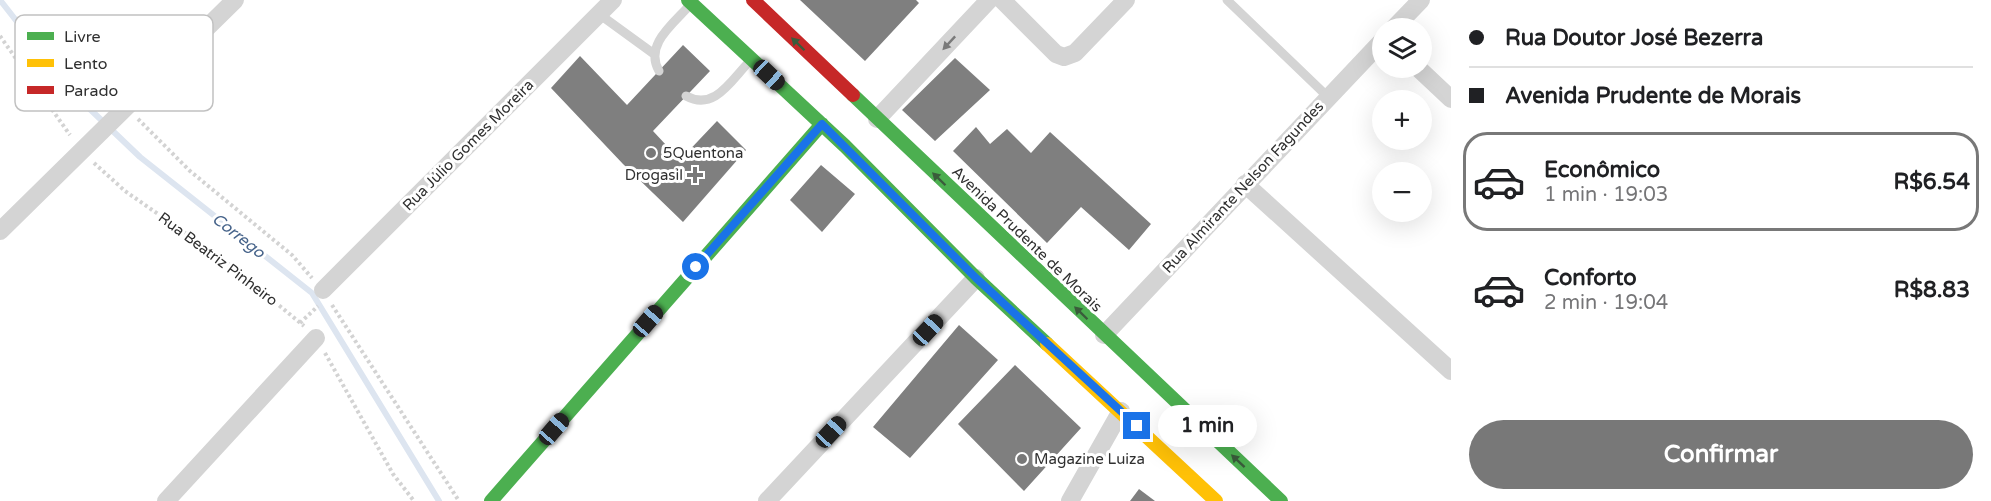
<!DOCTYPE html>
<html lang="pt">
<meta charset="utf-8">
<style>
:root{--surface:#fff;--page:#f2f2f2;--text:#202124;--muted:#757577;--line:#e0e0e0;--accent:#787878}
body{margin:0;font-family:"Varela Round",sans-serif;background:var(--page);color:var(--text);height:100vh;display:flex;flex-direction:column;font-size:22px;white-space:nowrap}
*{box-sizing:border-box;margin:0}
p{font-size:20px;color:var(--muted)}
.icon{flex:none;width:33px;height:33px;fill:none;stroke:currentColor;stroke-width:2;stroke-linecap:round;stroke-linejoin:round}
.map{position:relative;flex:1;overflow:hidden}
.panel{display:flex;flex-direction:column;background:var(--surface);width:540px}
.panel>*{flex:none}
.hud{display:grid;align-content:center;height:132px;padding:0 18px;background:var(--surface)}
.tools{position:absolute;left:1372px;top:18px;display:grid;gap:12px}
.tools a{display:grid;place-items:center;width:60px;height:60px;border-radius:50%;background:var(--surface);box-shadow:0 6px 24px #0002;font-size:30px}
.end{position:absolute;width:27px;height:27px;margin:-14px;border:8px solid #1a73e8;background:#fff;box-shadow:0 0 0 3px #fff}
.from{border-radius:50%}
.bubble{position:absolute;height:42px;border-radius:21px;background:var(--surface);box-shadow:0 6px 24px #0002;font-size:20px;font-weight:700;line-height:42px;text-align:center}
.car{position:absolute;width:18px;height:36px;margin:-18px -9px;border-radius:8px;box-shadow:0 0 4px 2px #0007;background:linear-gradient(#222 24%,#8ab4d8 0 40%,#222 0 76%,#8ab4d8 0 86%,#222 0)}
.hud b{display:flex;align-items:center;gap:21px;height:57px;font-size:22px}
.hud b+b{border-top:2px solid var(--line)}
.hud i{width:15px;height:15px;background:var(--text)}
ul{padding:0;list-style:none}
li{display:flex;align-items:center;gap:18px;height:99px;margin:0 12px 9px;padding:0 6px;border:3px solid transparent;border-radius:24px}
li div{flex:1}
li b{display:block;font-size:22px}
li em{font-style:normal;font-weight:700}
li.on{border-color:var(--accent)}
li>.icon{width:54px;height:54px;stroke-width:1.5}
.button{display:flex;gap:12px;margin-top:auto;padding:12px 18px}
.button a{flex:1;height:69px;border-radius:36px;background:var(--accent);color:#fff;font-size:24px;font-weight:700;line-height:69px;text-align:center}
main{display:flex;flex:1;min-height:0}
.map>svg:first-child{display:block}
</style>
<main>
<div class="map">
<svg width="1451" height="501" viewBox="0 0 1451 501">
<rect width="100%" height="100%" fill="#fff"/>
<g fill="none" stroke-linecap="round" stroke-linejoin="round">
<path stroke="#dde5f0" stroke-width="6" d="M0 0 72 92 140 157 312 293 439 501"/>
</g>
<path fill="#7f7f7f" d="M800 0H916L919 3 865 61Z
M683 45 710 71 653 131 680 160 717 121 746 150 683 222 623 164 551 88 580 56 627 105Z
M955 58 990 90 935 141 902 110Z
M976 127 990 144 1007 129 1031 153 1050 132 1151 224 1129 250 1081 207 1047 243 953 151Z
M821 165 855 194 822 232 790 200Z
M959 325 998 360 910 458 873 427Z
M1015 365 1081 428 1024 491 958 424Z
M1139 489 1155 501H1130Z"/>
<g fill="none" stroke-linecap="round" stroke-linejoin="round">
<path stroke="#d3d3d3" stroke-width="4" stroke-dasharray="3 3" stroke-linecap="butt" d="M0 36 70 135
M65 48 113 95
M138 119 190 171 292 255 312 278
M94 163 125 191 224 260 304 326
M332 305 459 501
M300 323 318 306
M325 353 393 474 414 501"/>
<path stroke="#d4d4d4" stroke-width="9" d="M1227 0 1328 97
M599 14 654 54
M659 71C644 45 673 24 689 6
M686 96C714 111 730 82 748 63"/>
<path stroke="#d4d4d4" stroke-width="18" d="M1002 0 1056 54 1064 57 1075 53 1126 0
M1394 28 1421 0
M1418 68 1451 99
M877 119 989 0
M1245 184 1451 371
M0 231 235 0
M323 290 613 0
M1104 335 1383 40
M166 501 316 338
M767 501 976 278
M1070 501 1121 411"/>
<path stroke="#4caf50" stroke-width="14" d="M688 0 845 146 976 278 1047 344
M853 95 1281 501
M491 501 822 124"/>
<path stroke="#ffc107" stroke-width="14" d="M1047 344 1216 501"/>
<path stroke="#c62828" stroke-width="14" d="M753 0 853 95"/>
</g>
<defs><path id="oneway-solid" d="M-6-.8H1V-3.2L6.5 0L1 3.2V.8H-6Z" transform="scale(1.5)"/></defs>
<use fill="#7a7a7a" href="#oneway-solid" transform="translate(949 43) rotate(133)"/>
<g fill="#3a5c3b">
<use href="#oneway-solid" transform="translate(798 44) rotate(-136)"/>
<use href="#oneway-solid" transform="translate(939 179) rotate(-136)"/>
<use href="#oneway-solid" transform="translate(1081 313) rotate(-136)"/>
<use href="#oneway-solid" transform="translate(1238 461) rotate(-137)"/>
</g>
<g fill="none" stroke-linecap="round" stroke-linejoin="round">
<path stroke="#1a73e8" stroke-width="8" d="M696 267 822 124 976 278 1137 426"/>
</g>
<g fill="#787878" stroke="#fff" stroke-width="2">
<circle cx="651" cy="153" r="6"/>
<path d="M692 166h6v6h6v6h-6v6h-6v-6h-6v-6h6z"/>
<circle cx="1022" cy="459" r="6"/>
</g>
<g text-anchor="middle" stroke-width="6" stroke-linejoin="round" paint-order="stroke">
<g font-size="15" fill="#303030" stroke="#fff">
<text transform="translate(468 145) rotate(-45)" y="5">Rua Júlio Gomes Moreira</text>
<text transform="translate(1243 187) rotate(-47)" y="5">Rua Almirante Nelson Fagundes</text>
<text transform="translate(1027 239) rotate(44)" y="5">Avenida Prudente de Morais</text>
<text transform="translate(218 259) rotate(37)" y="5">Rua Beatriz Pinheiro</text>
</g>
<g font-size="15" fill="#303030" stroke="#fff" text-anchor="start">
<text x="663" y="158">5Quentona</text>
<text x="683" y="180" text-anchor="end">Drogasil</text>
<text x="1034" y="464">Magazine Luiza</text>
</g>
<g font-size="16" font-style="italic" fill="#46638a" stroke="#fff">
<text transform="translate(239 235) rotate(38)" y="6">Corrego</text>
</g>
</g>
<rect x="15" y="15" width="198" height="96" rx="9" fill="#fff" stroke="#c1c1c1" stroke-width="1.5"/>
<rect x="27" y="32" width="27" height="8" fill="#4caf50"/>
<rect x="27" y="59" width="27" height="8" fill="#ffc107"/>
<rect x="27" y="86" width="27" height="8" fill="#c62828"/>
<g font-size="16" fill="#303030">
<text x="64" y="42">Livre</text>
<text x="64" y="69">Lento</text>
<text x="64" y="96">Parado</text>
</g>
</svg>
<div class="tools">
<a><svg class="icon" aria-label="layers" viewBox="0 0 24 24"><path d="M12 4l9 5-9 5-9-5zM3 14l9 5 9-5"/></svg></a>
<a>+</a>
<a>−</a>
</div>
<i class="end from" style="left:696px;top:267px"></i>
<i class="end" style="left:1137px;top:426px"></i>
<div class="bubble" style="left:1158px;top:405px;width:99px">1 min</div>
<i class="car" style="left:769px;top:75px;rotate:133deg"></i>
<i class="car" style="left:648px;top:321px;rotate:41deg"></i>
<i class="car" style="left:928px;top:330px;rotate:43deg"></i>
<i class="car" style="left:554px;top:429px;rotate:41deg"></i>
<i class="car" style="left:831px;top:432px;rotate:43deg"></i>
</div>
<section class="panel">
<div class="hud">
<b><i class="from"></i>Rua Doutor José Bezerra</b>
<b><i></i>Avenida Prudente de Morais</b>
</div>
<ul>
<li class="on"><svg class="icon" aria-label="car" viewBox="0 0 24 24"><path d="M5 17H2v-5l4-1 3-4h7l3 4 3 1v5h-3M9 17h6M6 11h13"/><circle cx="7" cy="17" r="2"/><circle cx="17" cy="17" r="2"/></svg><div><b>Econômico</b><p>1 min · 19:03</p></div><em>R$6.54</em></li>
<li><svg class="icon" aria-label="car" viewBox="0 0 24 24"><path d="M5 17H2v-5l4-1 3-4h7l3 4 3 1v5h-3M9 17h6M6 11h13"/><circle cx="7" cy="17" r="2"/><circle cx="17" cy="17" r="2"/></svg><div><b>Conforto</b><p>2 min · 19:04</p></div><em>R$8.83</em></li>
</ul>
<div class="button"><a>Confirmar</a></div>
</section>
</main>
